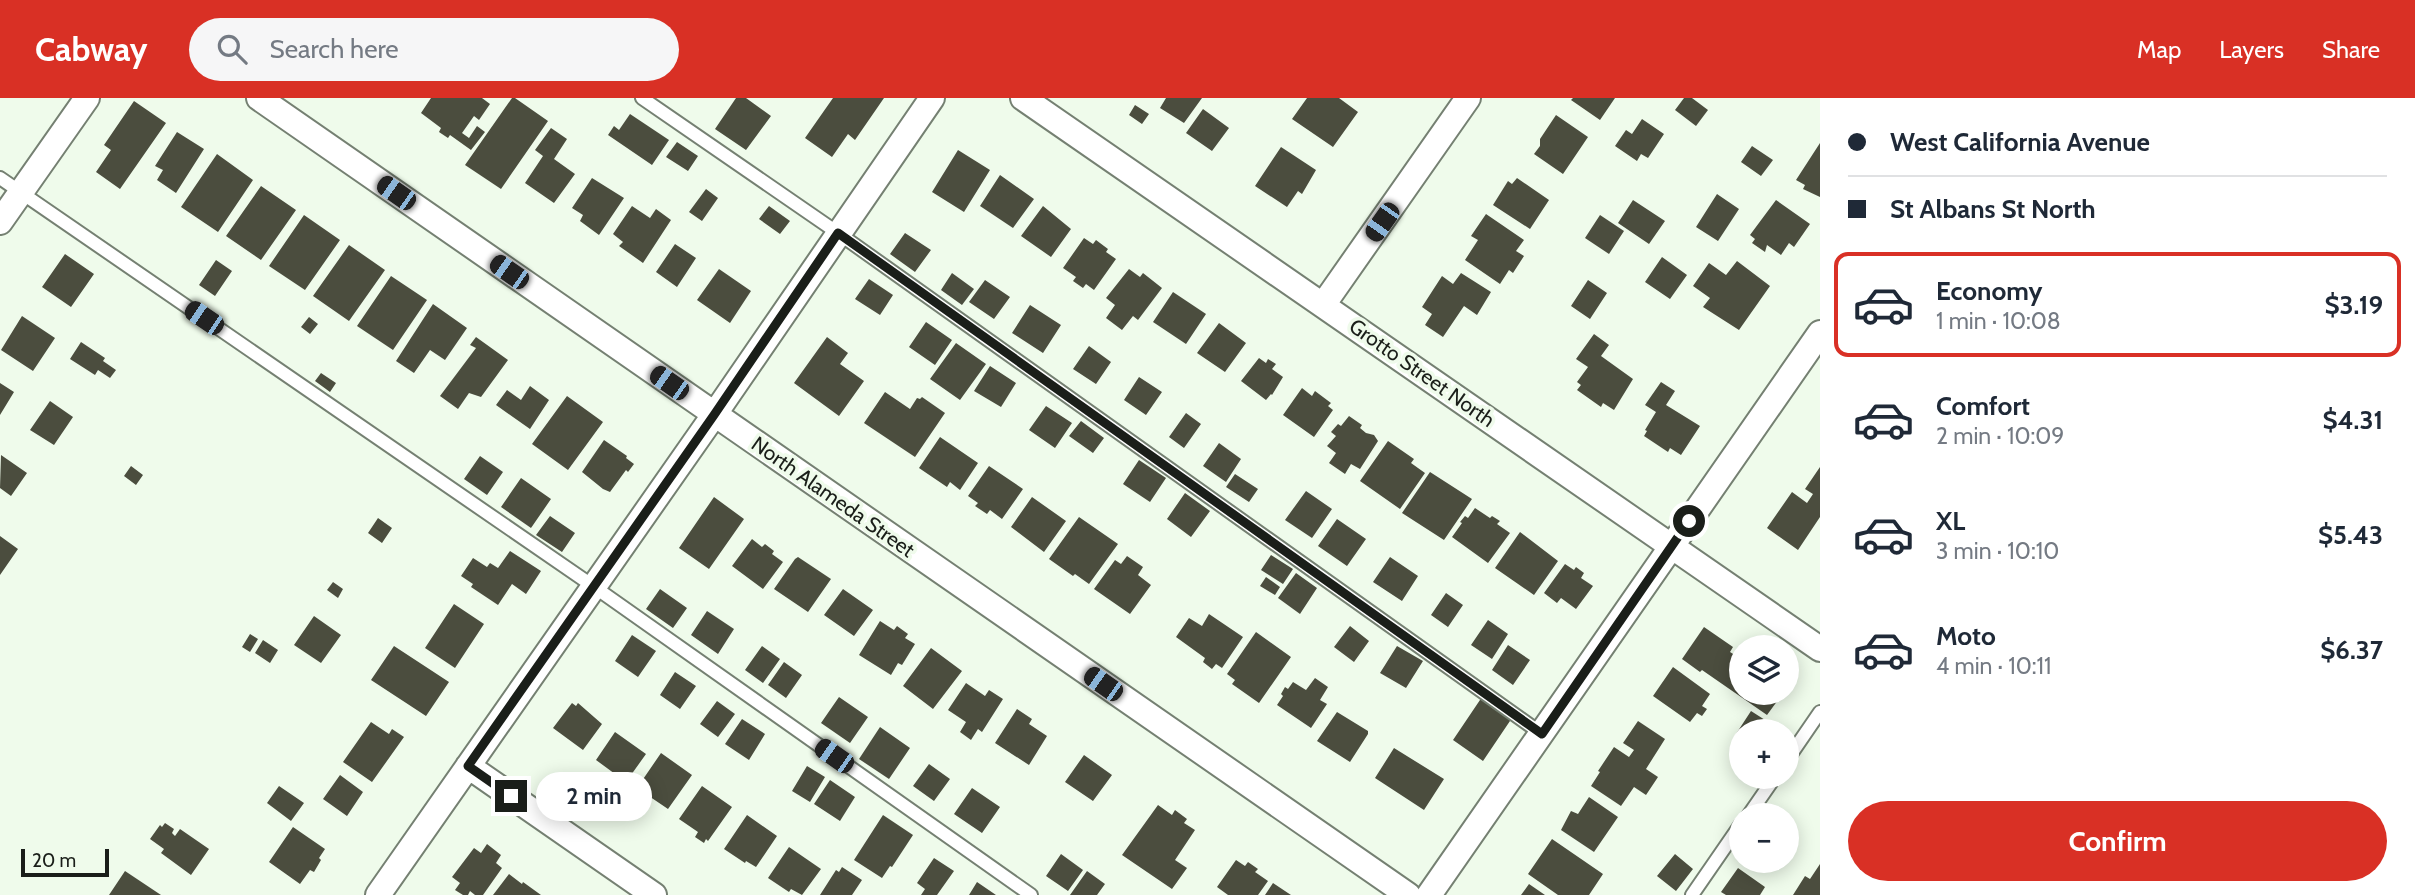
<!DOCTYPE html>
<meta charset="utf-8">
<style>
:root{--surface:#fff;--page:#f6f6f7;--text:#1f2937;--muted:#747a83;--line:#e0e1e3;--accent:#d93025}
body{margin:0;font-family:Cabin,sans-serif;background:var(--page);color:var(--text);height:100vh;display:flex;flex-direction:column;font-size:26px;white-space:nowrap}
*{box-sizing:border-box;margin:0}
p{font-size:23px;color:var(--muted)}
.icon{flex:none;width:38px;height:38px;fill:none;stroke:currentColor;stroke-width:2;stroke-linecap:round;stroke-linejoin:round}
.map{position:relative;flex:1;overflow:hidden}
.details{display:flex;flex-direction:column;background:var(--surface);width:595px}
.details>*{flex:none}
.hud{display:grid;align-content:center;height:154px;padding:0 28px;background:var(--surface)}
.controls{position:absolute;left:1729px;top:537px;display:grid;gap:14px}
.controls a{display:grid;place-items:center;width:70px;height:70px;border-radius:50%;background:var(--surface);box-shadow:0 4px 18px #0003;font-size:35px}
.scale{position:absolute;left:21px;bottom:18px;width:88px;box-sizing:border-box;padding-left:7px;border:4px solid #1a1e19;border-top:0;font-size:19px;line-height:24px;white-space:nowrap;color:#1a1e19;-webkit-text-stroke:5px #effbeb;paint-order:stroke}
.end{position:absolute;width:32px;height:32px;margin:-16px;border:9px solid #1a1e19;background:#fff;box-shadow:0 0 0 4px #fff}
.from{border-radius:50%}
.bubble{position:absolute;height:49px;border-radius:24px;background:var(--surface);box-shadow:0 4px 18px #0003;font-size:23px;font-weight:800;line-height:49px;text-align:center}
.car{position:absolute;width:21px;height:42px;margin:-21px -10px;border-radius:9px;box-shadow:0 0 5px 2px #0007;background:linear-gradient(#222 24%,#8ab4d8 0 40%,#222 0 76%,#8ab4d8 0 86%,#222 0)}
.hud b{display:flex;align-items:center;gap:24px;height:66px;font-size:26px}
.hud b+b{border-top:2px solid var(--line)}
.hud i{width:18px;height:18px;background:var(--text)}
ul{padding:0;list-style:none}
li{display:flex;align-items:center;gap:21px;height:105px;margin:0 14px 10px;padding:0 14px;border:4px solid transparent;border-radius:14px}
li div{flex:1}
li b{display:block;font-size:26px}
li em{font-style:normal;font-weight:800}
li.on{border-color:var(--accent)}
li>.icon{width:63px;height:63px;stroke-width:1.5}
.primary-button{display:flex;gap:14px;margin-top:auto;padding:14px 28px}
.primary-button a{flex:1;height:80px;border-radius:42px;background:var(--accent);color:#fff;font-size:28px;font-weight:800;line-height:80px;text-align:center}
header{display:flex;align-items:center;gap:42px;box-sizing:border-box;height:98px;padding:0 35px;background:var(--accent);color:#fff}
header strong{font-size:33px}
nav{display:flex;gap:38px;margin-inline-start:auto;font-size:24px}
.search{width:490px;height:63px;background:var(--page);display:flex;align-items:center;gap:18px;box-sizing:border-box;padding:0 24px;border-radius:38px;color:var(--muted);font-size:26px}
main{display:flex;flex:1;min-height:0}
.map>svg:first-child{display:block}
</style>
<header>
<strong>Cabway</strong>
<div class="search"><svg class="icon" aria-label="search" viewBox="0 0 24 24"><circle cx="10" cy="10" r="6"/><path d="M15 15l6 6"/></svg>Search here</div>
<nav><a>Map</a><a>Layers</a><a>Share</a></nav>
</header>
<main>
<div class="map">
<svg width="1820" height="797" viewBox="0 0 1820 797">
<rect width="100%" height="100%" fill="#effbeb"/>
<path fill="#4b4d3e" d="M431 0H482L490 6 479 22 474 18 462 35 469 40 477 28 485 34 471 52 450 37 448 40 439 34 441 30 421 15Z
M512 0H515L548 23 501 91 465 67Z
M736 0H746L771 18 746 52 715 31Z
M833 0H884L855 42 848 36 832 59 805 40Z
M1166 0H1202L1184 25 1160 10Z
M1307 0H1339L1358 14 1333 49 1292 21Z
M1573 0H1615L1600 22 1571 2Z
M1684 0H1692L1708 12 1696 28 1675 12Z
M134 3 166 25 120 91 96 74 111 52 104 47Z
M1135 7 1149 16 1142 26 1129 17Z
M1203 11 1229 30 1212 53 1186 35Z
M630 16 669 42 652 67 608 37 614 28 619 32Z
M1556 17 1588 39 1563 76 1534 56 1540 48V41Z
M1642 21 1664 36 1648 60 1641 56 1637 63 1615 48 1626 32 1632 36Z
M551 30 567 41 554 61 575 76 554 105 525 85 543 58 535 52Z
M177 34 204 51 176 95 157 82 163 72 155 68Z
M677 44 698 58 688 73 666 59Z
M1820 45V99L1803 91 1805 87 1796 82Z
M1752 48 1773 62 1761 78 1741 64Z
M1281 49 1316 72 1302 96 1298 93 1287 109 1255 88Z
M958 52 990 72 964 114 932 94Z
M217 56 253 82 218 134 181 109Z
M1000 77 1034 101 1013 130 980 108Z
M592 80 624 100 599 137 580 123 583 117 572 110Z
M1517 80 1549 102 1530 131 1493 107 1508 83 1512 86Z
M261 88 296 112 261 162 226 138Z
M706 91 718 100 702 123 689 114Z
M1717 96 1739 111 1718 143 1696 129Z
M1633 102 1665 123 1649 146 1618 125Z
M1776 102 1810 126 1794 149 1789 145 1781 157 1767 147 1765 154 1752 145 1755 141 1750 137Z
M632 108 650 120 656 111 671 122 643 165 619 148 623 144 613 136Z
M769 108 790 123 780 136 759 121Z
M1043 108 1071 131 1051 159 1021 138Z
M1486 116 1524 142 1516 153 1524 158 1513 175 1509 172 1500 186 1465 162 1478 142 1471 138Z
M304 117 340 142 305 192 269 168Z
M1600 117 1624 133 1609 156 1585 140Z
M905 135 931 152 915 174 890 156Z
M1084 140 1093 146 1096 142 1108 151 1106 154 1116 161 1094 192 1086 186 1083 190 1073 183 1076 179 1063 170Z
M675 146 696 160 677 189 656 174Z
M349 147 385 172 349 223 313 198Z
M65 156 94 176 71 209 42 189Z
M1662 159 1687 177 1670 201 1645 184Z
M216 162 232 173 215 198 199 187Z
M1737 163 1770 188 1739 232 1703 209 1710 200 1693 188 1709 165 1726 177Z
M719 171 751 193 730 225 697 202Z
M1129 171 1140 179 1143 175 1162 190 1138 222 1133 218 1122 232 1106 220 1115 207 1106 200Z
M952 175 974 191 962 207 941 192Z
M1461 175 1491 194 1477 217 1464 208 1443 239 1425 227 1432 216 1422 209 1442 178 1453 186Z
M391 178 427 202 393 252 357 228Z
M869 181 893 197 880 217 855 201Z
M985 182 1010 199 994 221 969 204Z
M1588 182 1607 195 1590 221 1571 208Z
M1173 194 1206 216 1186 246 1153 224Z
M433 206 467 230 445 262 430 252 414 275 396 263Z
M1030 207 1061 227 1043 255 1012 235Z
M22 218 55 240 33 273 1 252Z
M309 219 318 226 310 236 301 229Z
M926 224 952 242 935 267 909 249Z
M1219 225 1246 245 1225 274 1197 255Z
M1594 236 1609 247 1601 258 1633 281 1614 312 1603 305 1601 309 1577 292 1581 287 1577 284 1588 269 1576 261Z
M476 239 508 262 481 299 469 295 458 311 440 298 476 250 470 247Z
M827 239 848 255 840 266 864 283 839 318 794 285Z
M81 244 105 260 103 263 116 272 110 280 98 272 95 277 70 261Z
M956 245 986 266 960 302 930 281Z
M1089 248 1111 264 1096 286 1073 271Z
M1259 260 1266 265 1268 261 1276 266 1272 271 1283 279 1272 297 1271 296 1266 302 1241 283Z
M990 268 1016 285 1001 309 974 293Z
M321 275 336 285 330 294 315 283Z
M1139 279 1162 294 1146 317 1124 302Z
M1661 284 1675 293 1666 307 1700 328 1681 357 1670 350 1668 354 1644 338 1647 333 1645 332 1656 314 1645 307Z
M0 285 14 294 0 317Z
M530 288 549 302 530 331 496 307 507 292 521 302Z
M1302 290 1312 298 1315 293 1331 305 1328 308 1333 312 1314 339 1283 317Z
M885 294 910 311 917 300 920 301 922 299 945 315 915 359 864 325Z
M567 298 603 324 568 372 532 346Z
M50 303 73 319 54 347 30 332Z
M1046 308 1072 325 1055 350 1029 332Z
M1186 315 1201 326 1184 350 1169 339Z
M1349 318 1362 327 1360 330 1366 335 1374 337 1378 343 1360 371 1351 366 1345 376 1329 365 1336 355 1327 348 1336 338 1331 334 1338 326 1341 328Z
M1081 323 1104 340 1093 355 1069 338Z
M940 339 978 365 960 392 950 384 947 389 919 370Z
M604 342 627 358 626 360 634 366 628 374 626 372 610 394 603 391 582 374Z
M1388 343 1414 361 1411 365 1425 375 1400 411 1360 383Z
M1219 345 1241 361 1226 384 1203 368Z
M1 357 27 375 11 398 0 390Z
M480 358 503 374 487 397 464 381Z
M1139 362 1166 380 1150 404 1123 386Z
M131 368 143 377 136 387 124 378Z
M989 368 1023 391 1002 421 990 412 987 416 975 408 978 405 968 398Z
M1820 369V419L1798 452 1767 430 1792 394 1807 405 1813 396 1805 391Z
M1430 374 1472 401 1444 442 1402 415Z
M1235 376 1258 391 1249 404 1226 389Z
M521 380 551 401 531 430 501 409Z
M1306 393 1332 411 1312 440 1285 422Z
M1185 395 1210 413 1191 439 1167 421Z
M714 399 744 421 709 471 679 450Z
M1032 399 1066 423 1044 454 1011 429Z
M1475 410 1490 420 1492 418 1500 423 1497 426 1510 435 1488 465 1452 439 1462 425 1460 424 1465 418 1468 420Z
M550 418 575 435 562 454 536 437Z
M1079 419 1118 446 1089 486 1075 476 1073 478 1049 461Z
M378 420 392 430 382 445 368 435Z
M1337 421 1366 441 1347 468 1318 448Z
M1520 434 1558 463 1534 497 1495 470Z
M0 438 18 451 0 477Z
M752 441 762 449 765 446 774 453 772 456 783 464 763 491 732 468Z
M510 453 541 473 526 496 512 486 498 507 471 489 473 486 461 478 473 460 487 469 490 465 498 470Z
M1271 457 1293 471 1283 486 1261 472Z
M1127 458 1143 469 1138 477 1151 487 1130 516 1094 491 1115 462 1121 466Z
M798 459 831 481 808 514 774 491 795 461Z
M1390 459 1418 478 1402 503 1373 484Z
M1565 466 1574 472 1576 469 1584 475 1581 480 1593 488 1576 511 1561 500 1557 505 1544 495Z
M1296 475 1317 490 1300 516 1278 500Z
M1266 479 1280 489 1275 497 1260 488Z
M333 484 343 491 338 500 327 492Z
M660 491 687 510 673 530 646 511Z
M843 491 873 512 854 538 824 517Z
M1446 495 1463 507 1448 529 1431 517Z
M454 506 484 526 455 570 425 550Z
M707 513 734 531 718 556 691 537Z
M1209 516 1243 539 1222 570 1216 566 1212 571 1203 564 1205 560 1176 539 1189 520 1202 528Z
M314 518 341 537 321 565 294 547Z
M1488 522 1508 536 1492 561 1471 547Z
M880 523 894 532 897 528 908 536 905 540 915 546 902 567 898 565 891 577 859 557Z
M1350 528 1369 543 1354 564 1334 549Z
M1704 529 1733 549 1730 554 1741 561V595H1783L1767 617 1702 572 1700 574 1682 561Z
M1256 534 1291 559 1259 605 1232 586 1235 582 1227 576Z
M250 536 258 541 250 554 242 549Z
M632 537 656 553 638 579 615 563Z
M263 542 278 552 270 565 255 555Z
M1508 547 1530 562 1513 587 1492 572Z
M394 548 449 584 426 618 371 582Z
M762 548 780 561 763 585 745 572Z
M1397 548 1423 563 1406 590 1380 575Z
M931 550 962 573 933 611 903 588Z
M784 564 802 577 786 600 768 587Z
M1673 569 1710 596 1702 608 1707 611 1702 618 1697 615 1690 624 1653 598Z
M675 574 696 588 680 611 660 597Z
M1315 580 1328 589 1320 602 1327 606 1311 630 1277 607 1283 598 1281 596 1285 589 1288 591 1293 584 1306 592Z
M966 585 985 598 989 592 1003 601 982 634 978 631 971 642 960 634 966 624 948 612Z
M839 599 868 619 850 645 821 625Z
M1482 599 1512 620 1483 663 1453 642Z
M717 603 735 616 718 639 700 626Z
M572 605 576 608 578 605 602 626 583 652 553 630Z
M1017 611 1032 621 1029 626 1047 638 1029 667 995 645Z
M1751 613 1776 629 1773 634H1741V645L1734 639Z
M1337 614 1368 633V636L1350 664 1317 643Z
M742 621 765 636 749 662 725 646Z
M1638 623 1665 641 1646 671 1658 679 1646 697 1634 689 1621 708 1591 688 1600 674 1598 673 1614 649 1629 659 1634 652 1623 645Z
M371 624 389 636 392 631 404 639 372 684 343 664Z
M880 629 910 650 889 681 859 661Z
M615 634 646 656 626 684 596 662Z
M1394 650 1444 681 1424 712 1375 680Z
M661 655 692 677 668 711 637 690Z
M1084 657 1112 677 1093 703 1065 684Z
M929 666 950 681 934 703 913 688Z
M807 668 825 679 810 704 792 693Z
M340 677 363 694 347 718 323 701Z
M830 682 855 699 840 723 814 706Z
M279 688 304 705 291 723 267 705Z
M702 688 732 709 708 743 706 741 704 745 695 739 698 734 679 721Z
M972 690 1000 709 982 735 954 716Z
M1589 699 1618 719 1594 754 1561 732 1571 713 1578 716Z
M1158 707 1172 717 1175 712 1187 721 1184 725 1195 732 1175 762 1187 770 1172 791 1122 757Z
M747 717 777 738 756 769 746 763 745 765 724 751Z
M883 717 913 737 892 769 890 768 882 780 854 762Z
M165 725 174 731 172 735 175 738 180 731 209 751 191 777 161 755 164 751 150 741 160 727 162 729Z
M293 729 325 751 319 760 321 762 314 774 310 772 300 786 269 764Z
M1552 741 1603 776 1589 797H1558L1528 776Z
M487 746 501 757 496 765 502 770 483 797H475L470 793 468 797H463L455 792 460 785 452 779 474 750 481 755Z
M789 749 821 771 802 797 791 791 789 794 768 780Z
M1061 756 1083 772 1068 793 1046 778Z
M1675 756 1693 771 1676 793 1657 778Z
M934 760 954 773 937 797H921L925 791 917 785Z
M1236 762 1245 768 1248 764 1258 771 1255 774 1268 783 1258 797H1228L1217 789Z
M1820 766V797H1793L1805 778 1810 781Z
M842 769 862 782 852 797H820L836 772 839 774Z
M1738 770 1765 789 1760 797H1726L1721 794Z
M125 773 161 797H109Z
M1087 773 1105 786 1097 797H1070Z
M509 776 522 786 523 784 541 797H493Z
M977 784 996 797H969Z
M1273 785 1291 797H1265Z
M1529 786 1545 797H1521Z"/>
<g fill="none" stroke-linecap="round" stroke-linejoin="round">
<g stroke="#758072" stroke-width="16">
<path id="service" d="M642 0 838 135 1542 636
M0 80 593 488 1031 797
M1787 662 1820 614
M1748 718 1775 679
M1692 797 1741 726"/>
</g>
<g stroke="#758072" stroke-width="28">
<path id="minor" d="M259 0 1408 797
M1023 0 1820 551
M0 124 87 0
M1323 207 1468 0
M468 668 654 797
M378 797 714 317 932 0
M1429 797 1820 235"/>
</g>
<use href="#service" stroke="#fff" stroke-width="12"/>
<use href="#minor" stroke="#fff" stroke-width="24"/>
</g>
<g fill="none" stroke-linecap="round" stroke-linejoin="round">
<path stroke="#1a1e19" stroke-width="9" d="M511 698 468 668 714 317 838 135 1542 636 1689 423"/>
</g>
<g text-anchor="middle" stroke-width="7" stroke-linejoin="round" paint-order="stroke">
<g font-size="21" fill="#1a1e19" stroke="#effbeb">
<text transform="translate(1422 275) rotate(35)" y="7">Grotto Street North</text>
<text transform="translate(833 399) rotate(35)" y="7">North Alameda Street</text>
</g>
</g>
</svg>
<div class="controls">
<a><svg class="icon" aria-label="layers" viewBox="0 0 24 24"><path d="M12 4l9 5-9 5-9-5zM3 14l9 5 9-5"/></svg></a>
<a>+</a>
<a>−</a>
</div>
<div class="scale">20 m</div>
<i class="end from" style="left:1689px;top:423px"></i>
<i class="end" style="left:511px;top:698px"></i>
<div class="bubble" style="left:536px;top:674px;width:116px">2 min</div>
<i class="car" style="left:396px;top:95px;rotate:305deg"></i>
<i class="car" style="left:1382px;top:124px;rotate:215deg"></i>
<i class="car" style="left:509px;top:174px;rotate:305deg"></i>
<i class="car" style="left:204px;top:220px;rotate:304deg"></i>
<i class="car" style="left:669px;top:285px;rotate:305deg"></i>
<i class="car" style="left:1103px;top:586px;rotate:305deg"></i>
<i class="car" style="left:834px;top:658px;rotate:305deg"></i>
</div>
<section class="details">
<div class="hud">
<b><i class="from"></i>West California Avenue</b>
<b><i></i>St Albans St North</b>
</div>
<ul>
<li class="on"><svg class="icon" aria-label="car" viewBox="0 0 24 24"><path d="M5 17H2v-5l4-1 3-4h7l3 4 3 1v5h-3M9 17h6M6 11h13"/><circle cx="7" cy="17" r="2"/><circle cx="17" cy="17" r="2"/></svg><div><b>Economy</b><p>1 min · 10:08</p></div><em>$3.19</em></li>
<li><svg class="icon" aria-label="car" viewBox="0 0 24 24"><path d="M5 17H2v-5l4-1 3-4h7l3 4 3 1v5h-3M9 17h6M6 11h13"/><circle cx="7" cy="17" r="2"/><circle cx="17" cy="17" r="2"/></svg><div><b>Comfort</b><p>2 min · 10:09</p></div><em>$4.31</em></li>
<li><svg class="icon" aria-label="car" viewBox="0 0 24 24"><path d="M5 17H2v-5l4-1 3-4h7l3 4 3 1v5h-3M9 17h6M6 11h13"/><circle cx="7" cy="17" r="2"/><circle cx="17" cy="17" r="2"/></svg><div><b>XL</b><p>3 min · 10:10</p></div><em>$5.43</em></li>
<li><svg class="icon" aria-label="car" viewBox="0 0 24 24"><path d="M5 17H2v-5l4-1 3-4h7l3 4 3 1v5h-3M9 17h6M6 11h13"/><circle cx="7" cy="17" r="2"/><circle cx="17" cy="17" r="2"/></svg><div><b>Moto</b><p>4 min · 10:11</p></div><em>$6.37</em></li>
</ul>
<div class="primary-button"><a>Confirm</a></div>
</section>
</main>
